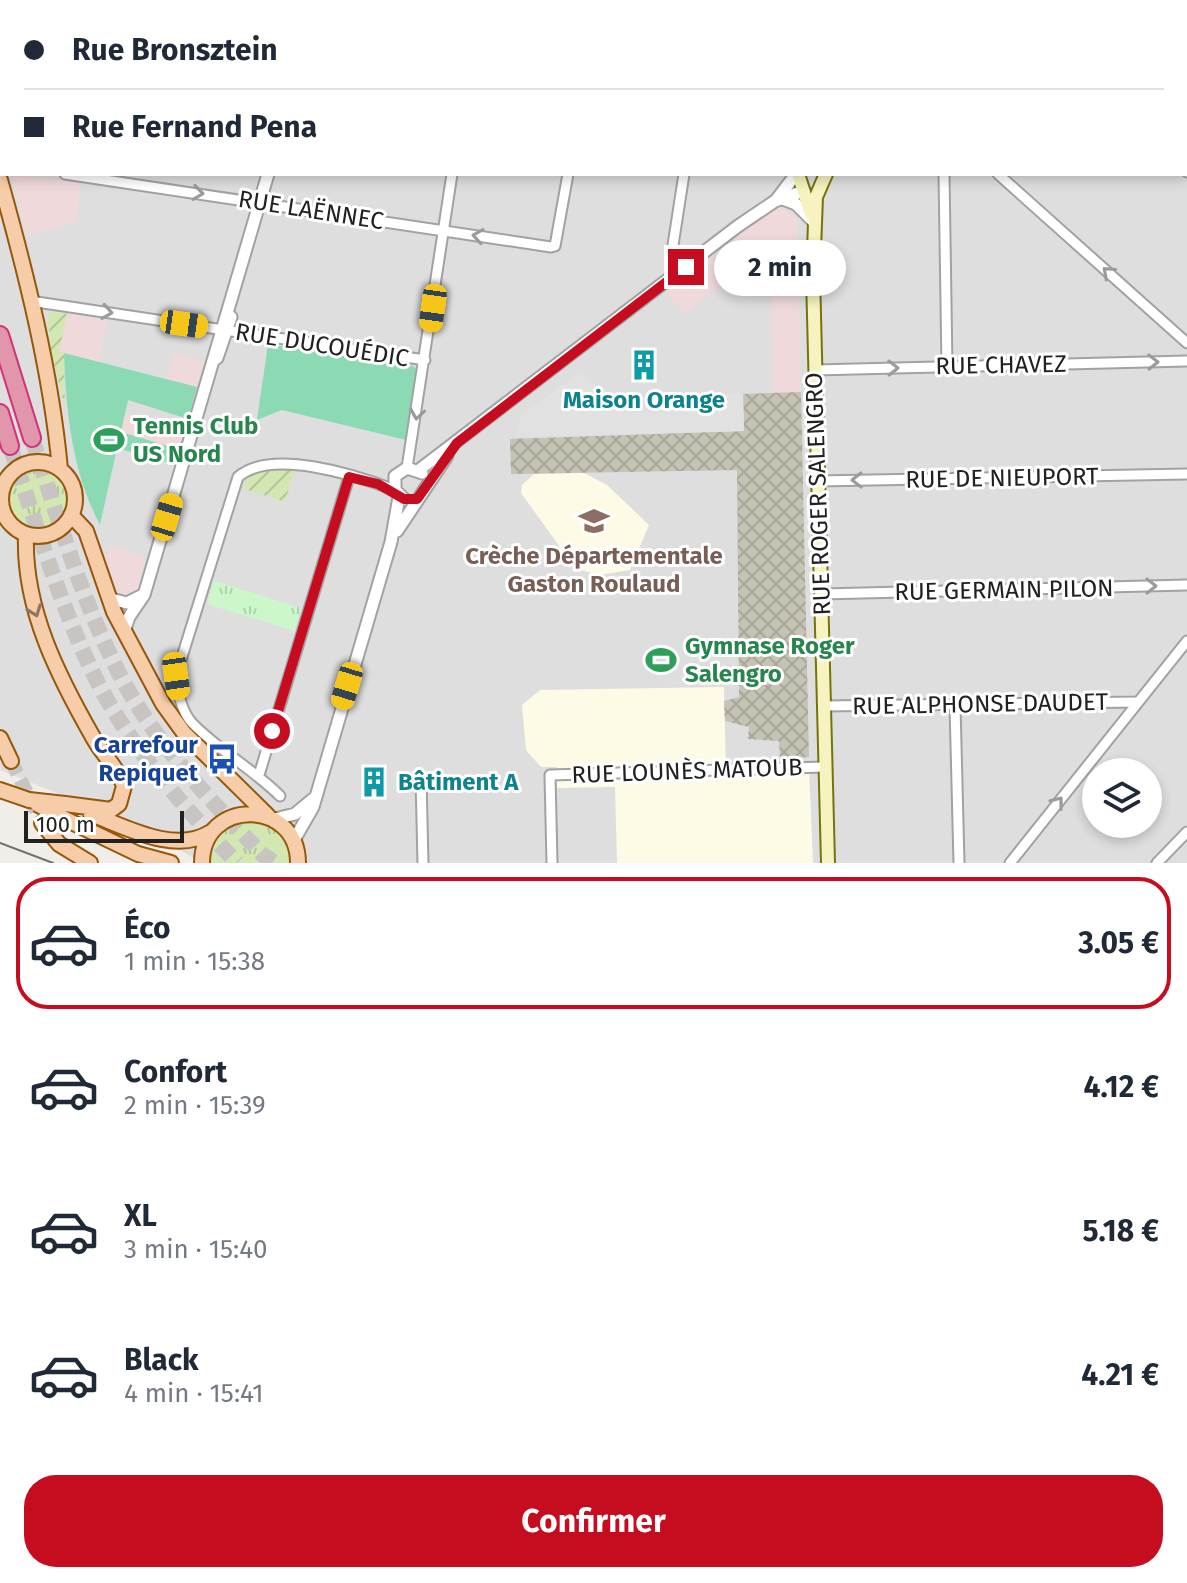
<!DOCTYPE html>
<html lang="fr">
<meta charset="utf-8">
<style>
:root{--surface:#fff;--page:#f6f6f7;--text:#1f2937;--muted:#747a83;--line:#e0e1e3;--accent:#c60d20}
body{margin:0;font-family:"Fira Sans",sans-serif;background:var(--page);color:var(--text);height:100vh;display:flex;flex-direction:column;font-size:30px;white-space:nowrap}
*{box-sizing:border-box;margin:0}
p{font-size:26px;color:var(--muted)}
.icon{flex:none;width:44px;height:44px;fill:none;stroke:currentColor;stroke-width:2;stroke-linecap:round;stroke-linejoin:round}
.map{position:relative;height:863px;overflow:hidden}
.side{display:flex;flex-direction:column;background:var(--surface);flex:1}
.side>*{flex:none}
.hud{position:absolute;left:0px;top:0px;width:1188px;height:176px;box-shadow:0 4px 12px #0003;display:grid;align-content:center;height:176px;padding:0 24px;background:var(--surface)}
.buttons{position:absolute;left:1082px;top:758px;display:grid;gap:16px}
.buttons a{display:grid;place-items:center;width:80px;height:80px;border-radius:50%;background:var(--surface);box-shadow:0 4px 12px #0003;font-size:40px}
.scale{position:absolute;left:24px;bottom:20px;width:160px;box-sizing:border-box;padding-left:8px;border:4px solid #212121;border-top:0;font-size:22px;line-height:28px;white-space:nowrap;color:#212121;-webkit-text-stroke:6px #fff;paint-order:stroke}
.end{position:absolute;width:36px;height:36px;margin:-18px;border:10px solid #c60d20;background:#fff;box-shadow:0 0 0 4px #fff}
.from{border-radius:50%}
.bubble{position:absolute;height:56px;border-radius:28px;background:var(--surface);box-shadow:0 4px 12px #0003;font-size:26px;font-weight:700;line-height:56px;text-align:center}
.car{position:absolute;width:24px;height:48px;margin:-24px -12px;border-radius:10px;box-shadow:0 0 6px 2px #0007;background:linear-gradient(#f5c518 24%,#345 0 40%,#f5c518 0 76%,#345 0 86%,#f5c518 0)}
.hud b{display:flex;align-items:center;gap:28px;height:76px;font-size:30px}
.hud b+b{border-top:2px solid var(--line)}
.hud i{width:20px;height:20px;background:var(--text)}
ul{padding:14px 0 0;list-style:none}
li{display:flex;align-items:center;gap:24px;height:132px;margin:0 16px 12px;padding:0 8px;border:4px solid transparent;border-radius:32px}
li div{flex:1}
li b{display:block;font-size:30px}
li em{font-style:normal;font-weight:700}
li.selected{border-color:var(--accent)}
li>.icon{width:72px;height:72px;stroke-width:1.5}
.button{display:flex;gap:16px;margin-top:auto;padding:16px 24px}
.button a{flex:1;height:92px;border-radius:32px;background:var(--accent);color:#fff;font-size:32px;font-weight:700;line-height:92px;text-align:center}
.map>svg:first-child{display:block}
</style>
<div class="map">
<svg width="1187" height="863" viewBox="0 0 1187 863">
<defs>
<pattern id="construction-cross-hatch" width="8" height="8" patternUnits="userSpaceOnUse" patternTransform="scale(2)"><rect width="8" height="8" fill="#c5c3b4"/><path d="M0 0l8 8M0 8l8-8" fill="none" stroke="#a9a79a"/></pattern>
<pattern id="grass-tufts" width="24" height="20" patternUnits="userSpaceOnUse" patternTransform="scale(2)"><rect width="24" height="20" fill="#d2e7b2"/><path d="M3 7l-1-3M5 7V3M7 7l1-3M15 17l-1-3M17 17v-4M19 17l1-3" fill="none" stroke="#b4c699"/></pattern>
<pattern id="park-tufts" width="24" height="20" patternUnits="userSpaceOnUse" patternTransform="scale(2)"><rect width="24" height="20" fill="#cbf7ca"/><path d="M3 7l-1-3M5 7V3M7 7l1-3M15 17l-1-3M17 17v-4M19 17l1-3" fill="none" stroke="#aed3ad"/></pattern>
<pattern id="garden-furrows" width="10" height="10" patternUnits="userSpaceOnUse" patternTransform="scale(2)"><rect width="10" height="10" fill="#d2e7b2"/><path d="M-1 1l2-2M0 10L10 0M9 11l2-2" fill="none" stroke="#b4c699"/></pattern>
</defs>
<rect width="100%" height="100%" fill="#f1ede9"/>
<path fill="#dfdede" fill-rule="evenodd" d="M0 0H1187V863H202L143 828 0 770ZM2 2H1186V174H2ZM1096 772H1148V824H1096Z"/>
<path fill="#f0d9db" d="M0 0H237L2 2 0 128Z
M12 174 81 183 76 222 26 236Z
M776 207 797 216 801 392 773 393 771 282 722 283 684 313 667 293Z
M67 314 107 320 100 361 59 352Z
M174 353 204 362 197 387 166 378Z
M124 415 183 434 178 449 120 432Z
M109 546 146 556 135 593 128 596 118 592 106 561Z"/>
<path fill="#fdfbe5" d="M584 473 607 485 649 525 630 570 599 575 584 571 570 561 521 493 522 485 534 474Z
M724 687 726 769 809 767 813 863H617L615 787 557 788V767H541L526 750 522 705 540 690Z"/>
<path fill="url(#construction-cross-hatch)" d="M801 392 809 757 780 759 779 741 748 739 749 727 725 721 724 701 739 697 737 470 511 474 510 439 744 431 743 394Z"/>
<path fill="url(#grass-tufts)" d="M9 499a29 29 0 1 1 58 0a29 29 0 1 1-58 0Z
M254 820C279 827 287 839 291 863H211C213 836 228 823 254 820Z"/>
<path fill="url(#park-tufts)" d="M214 581 301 608 294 631 207 604Z"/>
<path fill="url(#garden-furrows)" d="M51 311 67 314 59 352 64 353 65 408 51 351 48 316Z
M274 467 294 471 285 502 242 488 248 476Z"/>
<path fill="#8cdab4" d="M268 344 413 366 416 369 406 440 282 410 257 420Z
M64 353 197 387 188 419 128 400 121 432 178 449 173 464 117 448 100 525C72 471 66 413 64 353Z"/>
<path fill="#e1e1e1" d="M579 373 635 413 665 412 684 397 743 394 744 431 518 437 520 416Z"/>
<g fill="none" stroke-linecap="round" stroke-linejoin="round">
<path stroke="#c7c4c1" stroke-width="14" stroke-dasharray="14 7" stroke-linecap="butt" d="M11 761 42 823"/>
<path stroke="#c7c4c1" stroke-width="16" stroke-dasharray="16 8" stroke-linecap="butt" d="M32 438C58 517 81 599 119 673 154 742 210 800 263 855L275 863
M10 446C37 526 61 610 99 685 134 752 186 809 237 863"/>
<g stroke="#a2a2a2" stroke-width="13">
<path id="minor" d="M777 0 792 2
M475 2 476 0
M593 2V0
M710 2 711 0
M832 2V0
M0 165H2
M1186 171 1187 172
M65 174 551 247 555 246 568 174
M684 174 673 245V251L686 267
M944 174 947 366
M998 174 1187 343
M30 301 425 360
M815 370 1187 361
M407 468 452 174
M818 481 1187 474
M821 594 1187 585
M955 705 959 863
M824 706 1136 702
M259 775 349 477
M421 778 423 863
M280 796C253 769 218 750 192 723 181 711 178 692 176 676L238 477C271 448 356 475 395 490
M552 863 550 775 825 767
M1010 863 1187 641
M1157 863 1187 832"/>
</g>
<g stroke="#a2a2a2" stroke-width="15">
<path id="tertiary" d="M321 2V0
M777 199 796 174
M783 199 796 204 813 221
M217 358 231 317
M419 470 738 226 775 201 804 191
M404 499 395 490V476L407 468 422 473
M397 531 447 456
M111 599 127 603 143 595
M124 632 129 617 144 595 268 174
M275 819 295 814 313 799
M294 840 313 807 391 542 399 497"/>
</g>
<g stroke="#74740c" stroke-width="16">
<path id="secondary" d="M1025 2 1027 0
M798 174 811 214
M826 174 816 197 813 276 828 863"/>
</g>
<g stroke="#95580a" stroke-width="18">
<path id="primary" d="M0 180C26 273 51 372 60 469
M1 499a37 37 0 1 1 74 0a37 37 0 1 1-74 0Z
M71 515 86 531 114 612 163 704 184 733 268 816
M26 534C23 608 58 676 94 739 103 755 118 768 124 786L119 804 111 810 65 804
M0 738 11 761
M0 790 29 800
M91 814C126 827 175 855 211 832
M61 817 138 854 171 863
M42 823 59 844 90 863
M202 863C202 798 298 798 298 863"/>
</g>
<g stroke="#d1337a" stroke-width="20">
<path id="motorway" d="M0 335 32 438
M0 413 10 446"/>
</g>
<use href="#minor" stroke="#fff" stroke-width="9"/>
<use href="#tertiary" stroke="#fff" stroke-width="11"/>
<use href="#secondary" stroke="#f6f3c1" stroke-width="12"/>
<use href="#primary" stroke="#f7cca8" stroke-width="14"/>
<use href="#motorway" stroke="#e296ac" stroke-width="16"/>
<path stroke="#6f6f6f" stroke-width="2" d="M0 843 53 863"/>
<g stroke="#95580a" stroke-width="18" stroke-linecap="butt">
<path id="primary-bridge" d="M29 800 65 804
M37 804 61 817"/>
</g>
<use href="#primary-bridge" stroke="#f7cca8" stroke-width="14"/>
</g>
<defs><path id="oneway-chevron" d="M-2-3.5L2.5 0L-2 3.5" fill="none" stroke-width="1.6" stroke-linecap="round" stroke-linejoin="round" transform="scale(2)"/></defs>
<g stroke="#9b9b9b">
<use href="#oneway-chevron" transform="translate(198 193) rotate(8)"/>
<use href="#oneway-chevron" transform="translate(478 236) rotate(-171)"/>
<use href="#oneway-chevron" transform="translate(1108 272) rotate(-138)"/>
<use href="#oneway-chevron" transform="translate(107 312) rotate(9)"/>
<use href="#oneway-chevron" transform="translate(1153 362) rotate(-1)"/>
<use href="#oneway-chevron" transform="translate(893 368) rotate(-1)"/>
<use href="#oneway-chevron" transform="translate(417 414) rotate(99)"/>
<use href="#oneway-chevron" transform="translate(857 480) rotate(179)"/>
<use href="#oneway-chevron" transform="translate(1151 586) rotate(-1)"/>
<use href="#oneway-chevron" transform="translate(1058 802) rotate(-52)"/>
</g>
<use stroke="#8c7664" href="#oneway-chevron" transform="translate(35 611) rotate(70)"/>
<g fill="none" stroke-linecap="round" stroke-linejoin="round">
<path stroke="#c60d20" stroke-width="10" d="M272 731 349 477 378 484 404 499H417L457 443 686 267"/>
</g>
<defs>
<g id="building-bare" transform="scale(2.4)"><path d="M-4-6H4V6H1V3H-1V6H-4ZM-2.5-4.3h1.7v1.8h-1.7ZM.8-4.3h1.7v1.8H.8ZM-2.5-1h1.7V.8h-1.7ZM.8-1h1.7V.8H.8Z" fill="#0f9aa8" stroke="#fff" stroke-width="2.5" paint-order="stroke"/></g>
<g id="stadium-bare" transform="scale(2.4)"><path d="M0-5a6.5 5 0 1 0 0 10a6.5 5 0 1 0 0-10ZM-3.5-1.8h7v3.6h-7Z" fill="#2e9e5b" stroke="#fff" stroke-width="2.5" paint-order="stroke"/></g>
<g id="school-bare" transform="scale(2.4)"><path d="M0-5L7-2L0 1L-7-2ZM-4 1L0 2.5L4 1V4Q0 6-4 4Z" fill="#8d6e63" stroke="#fff" stroke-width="2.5" paint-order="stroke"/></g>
<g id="bus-bare" transform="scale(2.4)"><path d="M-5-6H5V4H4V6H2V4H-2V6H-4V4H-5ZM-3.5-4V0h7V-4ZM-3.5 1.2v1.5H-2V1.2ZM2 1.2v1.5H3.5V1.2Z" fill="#1a4fb4" stroke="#fff" stroke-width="2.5" paint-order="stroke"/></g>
</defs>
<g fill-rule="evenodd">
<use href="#building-bare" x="644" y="365"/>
<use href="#stadium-bare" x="109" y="440"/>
<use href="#school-bare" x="594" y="521"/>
<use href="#stadium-bare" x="661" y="660"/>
<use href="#bus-bare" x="222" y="759"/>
<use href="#building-bare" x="374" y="782"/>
</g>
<g text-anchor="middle" stroke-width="6" stroke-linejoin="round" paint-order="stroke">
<g font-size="24" fill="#212121" stroke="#fff">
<text transform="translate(311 210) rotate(9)" y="8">RUE LAËNNEC</text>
<text transform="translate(322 345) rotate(9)" y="8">RUE DUCOUÉDIC</text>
<text transform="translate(1001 365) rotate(-1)" y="8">RUE CHAVEZ</text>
<text transform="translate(1002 478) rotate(-1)" y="8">RUE DE NIEUPORT</text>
<text transform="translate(818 494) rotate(-92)" y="8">RUE ROGER SALENGRO</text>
<text transform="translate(1004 590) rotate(-1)" y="8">RUE GERMAIN PILON</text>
<text transform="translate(980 704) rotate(-1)" y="8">RUE ALPHONSE DAUDET</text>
<text transform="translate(687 771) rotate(-2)" y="8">RUE LOUNÈS MATOUB</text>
</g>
<g font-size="24" font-weight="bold" fill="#0d838f" stroke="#fff">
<text x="644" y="408">Maison Orange</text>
<text x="398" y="790" text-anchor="start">Bâtiment A</text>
</g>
<g font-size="24" font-weight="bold" fill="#27864d" stroke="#fff" text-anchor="start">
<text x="133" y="434">Tennis Club<tspan x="133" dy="28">US Nord</tspan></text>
<text x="685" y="654">Gymnase Roger<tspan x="685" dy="28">Salengro</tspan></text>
</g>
<g font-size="24" font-weight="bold" fill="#785e54" stroke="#fff">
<text x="594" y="564">Crèche Départementale<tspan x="594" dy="28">Gaston Roulaud</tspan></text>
</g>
<g font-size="24" font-weight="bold" fill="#164399" stroke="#fff" text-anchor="end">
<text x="198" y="753">Carrefour<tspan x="198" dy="28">Repiquet</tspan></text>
</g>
</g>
</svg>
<div class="buttons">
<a><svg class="icon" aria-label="layers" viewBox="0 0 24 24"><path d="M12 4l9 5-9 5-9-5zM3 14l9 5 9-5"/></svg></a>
</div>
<div class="scale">100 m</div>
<i class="end from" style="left:272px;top:731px"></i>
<i class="end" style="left:686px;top:267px"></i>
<div class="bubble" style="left:714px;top:240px;width:132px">2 min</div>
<i class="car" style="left:433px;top:308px;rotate:188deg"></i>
<i class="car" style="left:184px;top:324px;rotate:98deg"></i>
<i class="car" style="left:167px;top:517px;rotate:17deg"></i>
<i class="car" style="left:176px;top:676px;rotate:172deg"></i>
<i class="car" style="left:347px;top:686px;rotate:197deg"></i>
<div class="hud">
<b><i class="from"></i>Rue Bronsztein</b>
<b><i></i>Rue Fernand Pena</b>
</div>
</div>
<section class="side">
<ul>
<li class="selected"><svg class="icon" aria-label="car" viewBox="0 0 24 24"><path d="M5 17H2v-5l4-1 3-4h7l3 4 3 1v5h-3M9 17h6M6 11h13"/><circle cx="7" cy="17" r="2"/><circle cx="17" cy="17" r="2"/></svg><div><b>Éco</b><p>1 min · 15:38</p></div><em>3.05 €</em></li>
<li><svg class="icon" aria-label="car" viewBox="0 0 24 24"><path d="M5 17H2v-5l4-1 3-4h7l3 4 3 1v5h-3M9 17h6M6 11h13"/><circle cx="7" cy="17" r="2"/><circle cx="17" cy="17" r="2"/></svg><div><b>Confort</b><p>2 min · 15:39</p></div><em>4.12 €</em></li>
<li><svg class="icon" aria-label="car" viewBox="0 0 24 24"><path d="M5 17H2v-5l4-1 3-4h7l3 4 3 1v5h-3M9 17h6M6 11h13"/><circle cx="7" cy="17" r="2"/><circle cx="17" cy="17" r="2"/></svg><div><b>XL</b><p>3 min · 15:40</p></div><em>5.18 €</em></li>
<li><svg class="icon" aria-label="car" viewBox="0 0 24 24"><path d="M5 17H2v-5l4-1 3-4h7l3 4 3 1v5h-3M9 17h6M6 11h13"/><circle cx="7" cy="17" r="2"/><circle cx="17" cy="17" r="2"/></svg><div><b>Black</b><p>4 min · 15:41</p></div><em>4.21 €</em></li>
</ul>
<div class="button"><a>Confirmer</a></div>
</section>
